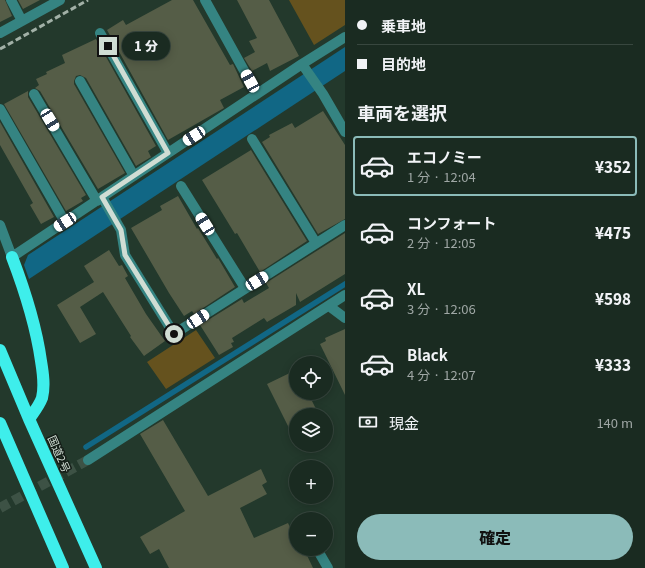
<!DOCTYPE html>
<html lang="ja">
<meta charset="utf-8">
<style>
:root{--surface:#1a2b21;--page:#23332a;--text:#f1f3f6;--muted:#9fa7a5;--line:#38473f;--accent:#8bbbb9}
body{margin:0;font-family:Georgia,"Noto Sans JP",serif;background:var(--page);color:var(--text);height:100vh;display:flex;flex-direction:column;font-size:15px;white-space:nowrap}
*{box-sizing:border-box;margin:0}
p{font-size:13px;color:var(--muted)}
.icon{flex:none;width:22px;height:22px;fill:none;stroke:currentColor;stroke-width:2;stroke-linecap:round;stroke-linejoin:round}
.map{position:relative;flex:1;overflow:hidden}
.sheet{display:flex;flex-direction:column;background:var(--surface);width:300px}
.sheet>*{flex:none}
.hud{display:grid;align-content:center;height:88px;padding:0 12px;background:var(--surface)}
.controls{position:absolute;left:289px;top:356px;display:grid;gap:8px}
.controls a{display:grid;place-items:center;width:44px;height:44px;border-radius:50%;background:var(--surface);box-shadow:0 2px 10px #0003,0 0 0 1px var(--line);font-size:20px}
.end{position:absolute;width:18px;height:18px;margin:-9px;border:5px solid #d0ddd4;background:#111;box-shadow:0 0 0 2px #111}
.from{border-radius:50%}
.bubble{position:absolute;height:28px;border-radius:14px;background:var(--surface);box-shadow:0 2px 10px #0003,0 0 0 1px var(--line);font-size:13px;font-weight:800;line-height:28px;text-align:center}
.car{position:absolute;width:12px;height:24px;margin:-12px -6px;border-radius:5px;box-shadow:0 0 3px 1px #0007;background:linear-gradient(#fff 24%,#345 0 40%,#fff 0 76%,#345 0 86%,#fff 0)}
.hud b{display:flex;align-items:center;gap:14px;height:38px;font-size:15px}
.hud b+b{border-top:1px solid var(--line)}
.hud i{width:10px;height:10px;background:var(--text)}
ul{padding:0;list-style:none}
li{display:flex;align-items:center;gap:12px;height:60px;margin:0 8px 6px;padding:0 4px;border:2px solid transparent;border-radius:4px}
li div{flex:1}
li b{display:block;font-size:15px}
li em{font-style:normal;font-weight:800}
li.active{border-color:var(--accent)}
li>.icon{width:36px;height:36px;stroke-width:1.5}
h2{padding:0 12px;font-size:18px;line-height:48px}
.pay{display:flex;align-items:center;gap:10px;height:44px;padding:0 12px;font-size:15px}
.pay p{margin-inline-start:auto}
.action{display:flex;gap:8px;margin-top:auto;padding:8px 12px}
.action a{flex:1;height:46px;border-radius:24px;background:var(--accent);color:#111;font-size:16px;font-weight:800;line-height:46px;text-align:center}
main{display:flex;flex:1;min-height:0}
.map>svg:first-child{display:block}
</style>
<main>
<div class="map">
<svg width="345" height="568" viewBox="0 0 345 568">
<rect width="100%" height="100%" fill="#23392c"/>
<path fill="#65521e" d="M289 0H345V25L314 45Z
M196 330 215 358 166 389 147 362Z"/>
<path fill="#116785" d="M345 47V71L29 279 24 265 28 255Z"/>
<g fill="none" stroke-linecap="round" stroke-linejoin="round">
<path stroke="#116785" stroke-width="5.5" d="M86 447 345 284"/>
</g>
<path fill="#555d47" d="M0 0H5L12 16 0 22Z
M18 0H40L23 9Z
M172 0H193L230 65 233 64 244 87 220 100 224 108 168 140 107 30 123 20 126 25Z
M237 0H269L299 56 270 71 267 63 252 71 244 58 255 52 249 41 257 38Z
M96 39 156 146 148 151 151 157 136 166 86 78 80 75 76 76 74 81V84L125 173 98 189 40 91 35 88 39 85 36 79 47 74 46 72 65 63 62 55Z
M28 91V97L86 195 81 198 83 201 66 211 4 104Z
M323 111 345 145V219L318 234 262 142 270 137 269 135 292 123 295 128Z
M0 122 54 217 41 224 30 205 33 203 0 145Z
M251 150 307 241 260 272 237 233 235 234 202 180Z
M178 196 197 229 198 228 217 259 218 258 235 287 194 314 192 311 184 316 169 293 131 228 162 210 160 206Z
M345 233V274L300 302 296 293V305L267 322 264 318 232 338 234 342 231 343 233 347 219 355 200 325 242 299 244 303 269 288 266 283Z
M109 250 119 266 122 265 128 276 125 278 146 314 165 341 144 356 130 337 131 336 103 292 80 307 96 334 80 343 57 305 94 282 84 266Z
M345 329V395L320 344 326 341 325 338Z
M296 370V393H308L319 415H296V442L267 384Z
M163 420 208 496 261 469 267 482 262 485 267 494 240 508 254 538 288 523 296 540V549H304L313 568H169L159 549 150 554 140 537 185 511 140 434Z"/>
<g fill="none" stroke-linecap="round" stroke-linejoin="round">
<path stroke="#3d5245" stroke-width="10" stroke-dasharray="10 5" stroke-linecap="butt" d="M0 508 88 460"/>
<path stroke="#358482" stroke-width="10" d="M11 0 22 21
M205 0 257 94
M0 33 60 0
M100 33 168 153
M302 64 323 94 345 132
M80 81 134 176
M34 94 97 201
M0 109 65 222
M252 139 316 243
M181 186 245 288
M102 197 121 230 125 255 174 334 345 225
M0 225 12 257 302 64 345 37
M329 306 345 318
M88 460 345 295
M317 549 328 568"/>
<path stroke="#3eeeeb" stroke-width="12" d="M12 257C25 291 36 325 41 361 43 373 45 386 42 398 39 406 34 412 29 419
M0 350 29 419 96 568
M0 423 63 568"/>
<path stroke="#a2b1a7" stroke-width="3" stroke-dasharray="6 3" stroke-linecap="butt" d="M0 49 88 0"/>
</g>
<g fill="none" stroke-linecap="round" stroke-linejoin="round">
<path stroke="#d0ddd4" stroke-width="5" d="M108 46 168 153 102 197 121 230 125 255 174 334"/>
</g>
<g text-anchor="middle" stroke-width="3" stroke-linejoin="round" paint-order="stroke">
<g font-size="11" fill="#d0ddd4" stroke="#141d17">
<text transform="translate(59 454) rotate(66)" y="4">国道2号</text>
</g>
</g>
</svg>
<div class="controls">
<a><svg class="icon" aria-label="locate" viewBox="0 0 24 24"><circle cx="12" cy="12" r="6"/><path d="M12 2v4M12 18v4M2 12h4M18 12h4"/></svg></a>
<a><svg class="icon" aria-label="layers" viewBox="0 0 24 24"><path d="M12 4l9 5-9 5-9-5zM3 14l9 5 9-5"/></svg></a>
<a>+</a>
<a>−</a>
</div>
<i class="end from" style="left:174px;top:334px"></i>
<i class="end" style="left:108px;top:46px"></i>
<div class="bubble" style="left:122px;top:32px;width:48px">1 分</div>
<i class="car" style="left:250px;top:81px;rotate:331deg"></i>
<i class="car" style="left:50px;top:120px;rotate:149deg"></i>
<i class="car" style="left:194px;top:136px;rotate:237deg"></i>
<i class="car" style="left:65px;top:222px;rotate:237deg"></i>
<i class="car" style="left:205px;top:224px;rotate:328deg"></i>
<i class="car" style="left:257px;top:281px;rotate:58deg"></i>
<i class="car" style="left:198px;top:319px;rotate:57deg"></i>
</div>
<section class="sheet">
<div class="hud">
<b><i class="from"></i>乗車地</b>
<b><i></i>目的地</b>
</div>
<h2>車両を選択</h2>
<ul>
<li class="active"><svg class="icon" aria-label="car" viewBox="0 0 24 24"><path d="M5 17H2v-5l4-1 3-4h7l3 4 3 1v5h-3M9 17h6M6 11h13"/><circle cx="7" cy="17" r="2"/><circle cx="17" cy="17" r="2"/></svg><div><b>エコノミー</b><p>1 分 · 12:04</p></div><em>¥352</em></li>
<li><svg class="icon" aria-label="car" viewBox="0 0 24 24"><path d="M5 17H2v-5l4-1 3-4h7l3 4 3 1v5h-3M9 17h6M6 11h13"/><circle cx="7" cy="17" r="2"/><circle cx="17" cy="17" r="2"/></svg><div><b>コンフォート</b><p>2 分 · 12:05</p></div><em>¥475</em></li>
<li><svg class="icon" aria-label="car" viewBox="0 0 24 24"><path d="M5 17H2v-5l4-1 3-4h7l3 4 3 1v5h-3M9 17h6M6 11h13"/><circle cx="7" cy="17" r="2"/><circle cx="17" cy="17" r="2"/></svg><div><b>XL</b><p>3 分 · 12:06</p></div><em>¥598</em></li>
<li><svg class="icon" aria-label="car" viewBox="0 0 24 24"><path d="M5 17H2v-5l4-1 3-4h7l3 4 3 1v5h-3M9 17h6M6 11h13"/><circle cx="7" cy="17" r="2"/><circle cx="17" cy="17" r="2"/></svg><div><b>Black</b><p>4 分 · 12:07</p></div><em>¥333</em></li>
</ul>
<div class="pay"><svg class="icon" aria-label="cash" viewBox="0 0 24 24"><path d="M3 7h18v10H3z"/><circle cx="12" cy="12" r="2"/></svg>現金<p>140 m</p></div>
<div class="action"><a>確定</a></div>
</section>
</main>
